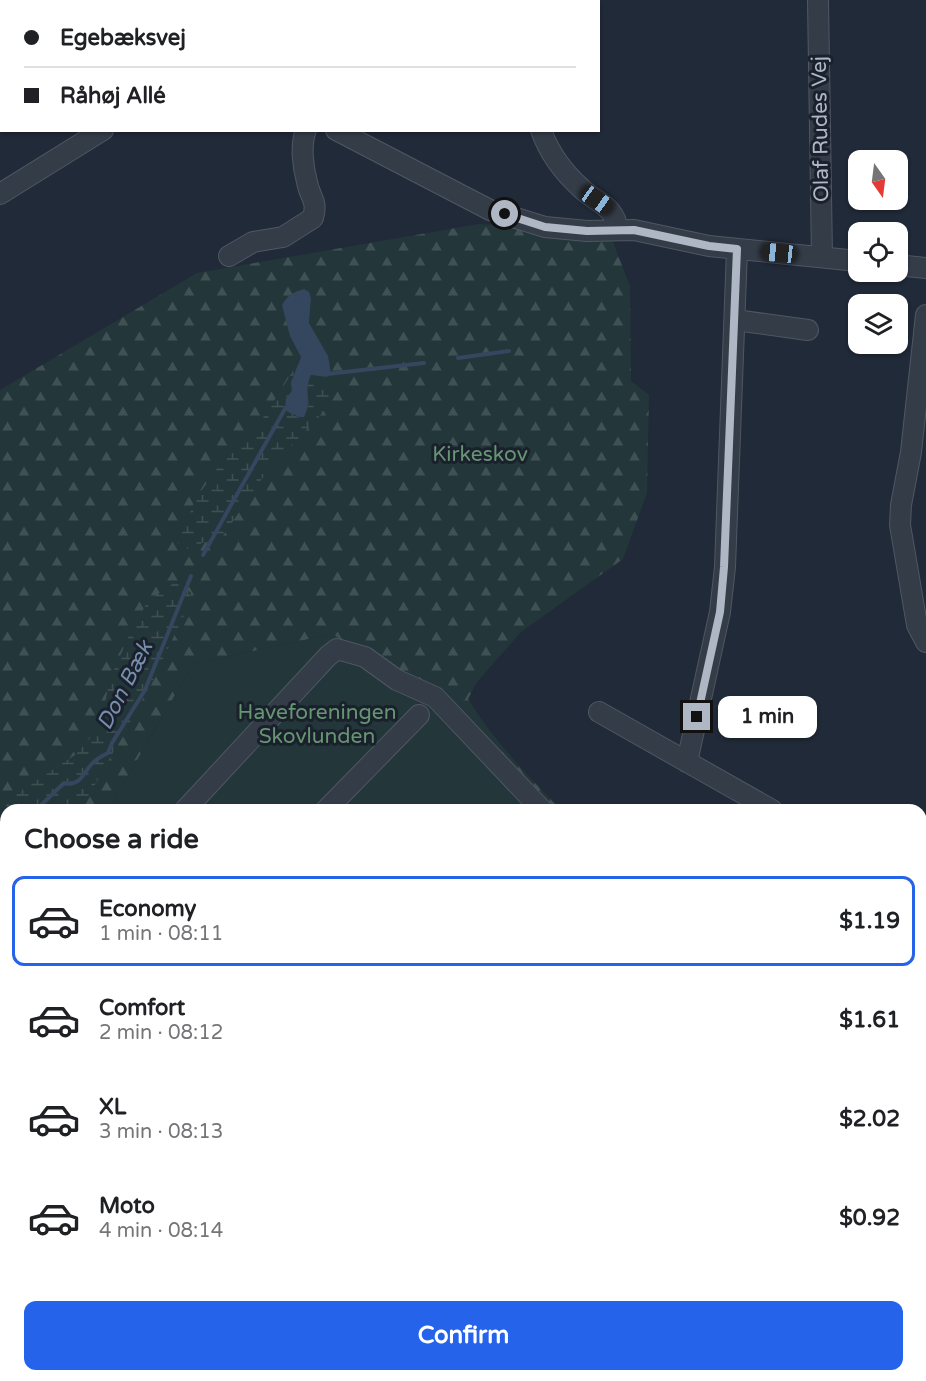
<!DOCTYPE html>
<meta charset="utf-8">
<style>
:root{--surface:#fff;--page:#f2f2f2;--text:#202124;--muted:#757577;--line:#e0e0e0;--accent:#2563eb}
body{margin:0;font-family:"Varela Round",sans-serif;background:var(--page);color:var(--text);height:100vh;display:flex;flex-direction:column;font-size:22px;white-space:nowrap}
*{box-sizing:border-box;margin:0}
p{font-size:20px;color:var(--muted)}
.icon{flex:none;width:33px;height:33px;fill:none;stroke:currentColor;stroke-width:2;stroke-linecap:round;stroke-linejoin:round}
.map{position:relative;flex:1;overflow:hidden}
.details{position:absolute;left:0px;top:804px;width:927px;height:578px;display:flex;flex-direction:column;background:var(--surface);border-radius:18px 18px 0 0;box-shadow:0 2px 4px #0004}
.details>*{flex:none}
.hud{position:absolute;left:0px;top:0px;width:600px;height:132px;box-shadow:0 2px 4px #0004;display:grid;align-content:center;height:132px;padding:0 24px;background:var(--surface)}
.needle{width:39px;rotate:166deg}
.buttons{position:absolute;left:848px;top:150px;display:grid;gap:12px}
.buttons a{display:grid;place-items:center;width:60px;height:60px;border-radius:12px;background:var(--surface);box-shadow:0 2px 4px #0004;font-size:30px}
.end{position:absolute;width:27px;height:27px;margin:-14px;border:8px solid #afb7c5;background:#111;box-shadow:0 0 0 3px #111}
.from{border-radius:50%}
.bubble{position:absolute;height:42px;border-radius:12px;background:var(--surface);box-shadow:0 2px 4px #0004;font-size:20px;font-weight:800;line-height:42px;text-align:center}
.car{position:absolute;width:18px;height:36px;margin:-18px -9px;border-radius:8px;box-shadow:0 0 4px 2px #0007;background:linear-gradient(#222 24%,#8ab4d8 0 40%,#222 0 76%,#8ab4d8 0 86%,#222 0)}
.hud b{display:flex;align-items:center;gap:21px;height:57px;font-size:22px}
.hud b+b{border-top:2px solid var(--line)}
.hud i{width:15px;height:15px;background:var(--text)}
ul{padding:0;list-style:none}
li{display:flex;align-items:center;gap:18px;height:90px;margin:0 12px 9px;padding:0 12px;border:3px solid transparent;border-radius:12px}
li div{flex:1}
li b{display:block;font-size:22px}
li em{font-style:normal;font-weight:800}
li.current{border-color:var(--accent)}
li>.icon{width:54px;height:54px;stroke-width:1.5}
h2{padding:0 24px;font-size:27px;line-height:72px}
.primary-button{display:flex;gap:12px;margin-top:auto;padding:12px 24px}
.primary-button a{flex:1;height:69px;border-radius:12px;background:var(--accent);color:#fff;font-size:24px;font-weight:800;line-height:69px;text-align:center}
.map>svg:first-child{display:block}
</style>
<div class="map">
<svg width="926" height="1381" viewBox="0 0 926 1381">
<defs>
<pattern id="forest-firs" width="22" height="20" patternUnits="userSpaceOnUse" patternTransform="scale(1.5)"><rect width="22" height="20" fill="#233639"/><path d="M5 1l3.5 6h-7zM16 11l3.5 6h-7z" fill="#405154"/></pattern>
<pattern id="wetland-marsh" width="20" height="14" patternUnits="userSpaceOnUse" patternTransform="scale(1.5)"><rect width="20" height="14" fill="#233639"/><path d="M1 5h8M5 5V1M11 12h8M15 12V8" fill="none" stroke="#405154"/></pattern>
</defs>
<rect width="100%" height="100%" fill="#212a38"/>
<path fill="#233639" d="M332 634 443 701 545 810H108L193 664Z
M921 1255 926 1258V1346L921 1364Z
M302 1376H403L417 1381H297Z
M464 1376H914L911 1381H452Z"/>
<path fill="url(#forest-firs)" fill-rule="evenodd" d="M479 224 514 226 612 240 630 286 631 381 649 395 647 493 623 559 521 632 477 682 468 699C494 741 527 775 561 810H545L443 701 332 634 193 664 108 810H6V1376H240L269 1381H0V390L197 273ZM311 298 309 323 330 366 331 373 327 377 315 375 306 391 310 404 298 363 301 357Z
M921 1034 926 1037V1229L921 1228Z"/>
<path fill="url(#wetland-marsh)" d="M298 363 291 382 292 391 286 398 285 410 298 417H304C313 401 303 393 311 375L327 377 332 403 268 470 216 546 203 542 193 550 177 546 195 500 215 471 244 441 265 415Z
M174 583H179L191 593 188 607 150 686 81 810H6V987L0 997V812L19 792 75 755 100 727 110 679 131 631 148 601Z
M0 1194 6 1202V1359L0 1370Z"/>
<path fill="#35465f" d="M304 289 309 292 311 298 309 323 328 356 331 373 327 377 311 375C303 393 313 400 304 417H299L285 410 286 398 292 391 291 382 301 357 290 336 282 305C287 296 293 292 304 289Z"/>
<g fill="none" stroke-linecap="round" stroke-linejoin="round">
<path stroke="#35465f" stroke-width="4" d="M458 358 509 351
M327 374 424 363
M203 555 286 407
M36 810 64 783C83 787 83 770 95 761 98 758 104 755 108 753L112 743 145 690 191 576
M0 856 6 839
M0 915 6 905
M0 960H6
M0 1100 6 1101
M0 1290 6 1286
M629 1381 630 1376"/>
<g stroke="#4f5763" stroke-width="22">
<path id="minor" d="M46 0 52 2
M516 0V2
M818 0 822 257
M94 2 95 0
M336 130 490 210 545 227 587 231 634 230 709 246 858 261
M541 130C549 153 564 173 582 189 598 204 614 205 618 230
M0 194 103 130
M229 256 253 242 283 237 313 218C318 199 310 199 307 182 303 167 300 145 306 130
M897 265 926 268
M926 315 911 452 901 505 900 525 917 625 926 642
M735 320 808 330
M599 712 772 810
M687 762 720 612 725 567 737 249
M185 810 328 656 337 649 365 657 397 680 435 697 542 810
M326 810 419 715
M921 894 926 897
M921 1233 926 1234
M286 1381 290 1376"/>
</g>
<use href="#minor" stroke="#343c48" stroke-width="20"/>
</g>
<g fill="none" stroke-linecap="round" stroke-linejoin="round">
<path stroke="#afb7c5" stroke-width="8" d="M505 214 545 227 587 231 634 230 709 246 737 249 724 567 720 612 697 717"/>
</g>
<g text-anchor="middle" stroke-width="6" stroke-linejoin="round" paint-order="stroke">
<g font-size="21" fill="#afb7c5" stroke="#1a212d">
<text transform="translate(820 129) rotate(-91)" y="7">Olaf Rudes Vej</text>
</g>
<g font-size="21" fill="#669572" stroke="#1a212d">
<text x="480" y="461">Kirkeskov</text>
<text x="317" y="719">Haveforeningen<tspan x="317" dy="24">Skovlunden</tspan></text>
</g>
<g font-size="22" font-style="italic" fill="#778ead" stroke="#1a212d">
<text transform="translate(124 685) rotate(-63)" y="8">Don Bæk</text>
</g>
</g>
</svg>
<div class="buttons">
<a><svg class="needle" viewBox="-14 -14 28 28"><path d="M0-13l5 13h-10z" fill="#e53935"/><path d="M0 13l5-13h-10z" fill="#757577"/></svg></a>
<a><svg class="icon" aria-label="locate" viewBox="0 0 24 24"><circle cx="12" cy="12" r="6"/><path d="M12 2v4M12 18v4M2 12h4M18 12h4"/></svg></a>
<a><svg class="icon" aria-label="layers" viewBox="0 0 24 24"><path d="M12 4l9 5-9 5-9-5zM3 14l9 5 9-5"/></svg></a>
</div>
<i class="end from" style="left:505px;top:214px"></i>
<i class="end" style="left:697px;top:717px"></i>
<div class="bubble" style="left:718px;top:696px;width:99px">1 min</div>
<i class="car" style="left:597px;top:200px;rotate:125deg"></i>
<i class="car" style="left:779px;top:253px;rotate:276deg"></i>
<div class="hud">
<b><i class="from"></i>Egebæksvej</b>
<b><i></i>Råhøj Allé</b>
</div>
<section class="details">
<h2>Choose a ride</h2>
<ul>
<li class="current"><svg class="icon" aria-label="car" viewBox="0 0 24 24"><path d="M5 17H2v-5l4-1 3-4h7l3 4 3 1v5h-3M9 17h6M6 11h13"/><circle cx="7" cy="17" r="2"/><circle cx="17" cy="17" r="2"/></svg><div><b>Economy</b><p>1 min · 08:11</p></div><em>$1.19</em></li>
<li><svg class="icon" aria-label="car" viewBox="0 0 24 24"><path d="M5 17H2v-5l4-1 3-4h7l3 4 3 1v5h-3M9 17h6M6 11h13"/><circle cx="7" cy="17" r="2"/><circle cx="17" cy="17" r="2"/></svg><div><b>Comfort</b><p>2 min · 08:12</p></div><em>$1.61</em></li>
<li><svg class="icon" aria-label="car" viewBox="0 0 24 24"><path d="M5 17H2v-5l4-1 3-4h7l3 4 3 1v5h-3M9 17h6M6 11h13"/><circle cx="7" cy="17" r="2"/><circle cx="17" cy="17" r="2"/></svg><div><b>XL</b><p>3 min · 08:13</p></div><em>$2.02</em></li>
<li><svg class="icon" aria-label="car" viewBox="0 0 24 24"><path d="M5 17H2v-5l4-1 3-4h7l3 4 3 1v5h-3M9 17h6M6 11h13"/><circle cx="7" cy="17" r="2"/><circle cx="17" cy="17" r="2"/></svg><div><b>Moto</b><p>4 min · 08:14</p></div><em>$0.92</em></li>
</ul>
<div class="primary-button"><a>Confirm</a></div>
</section>
</div>
